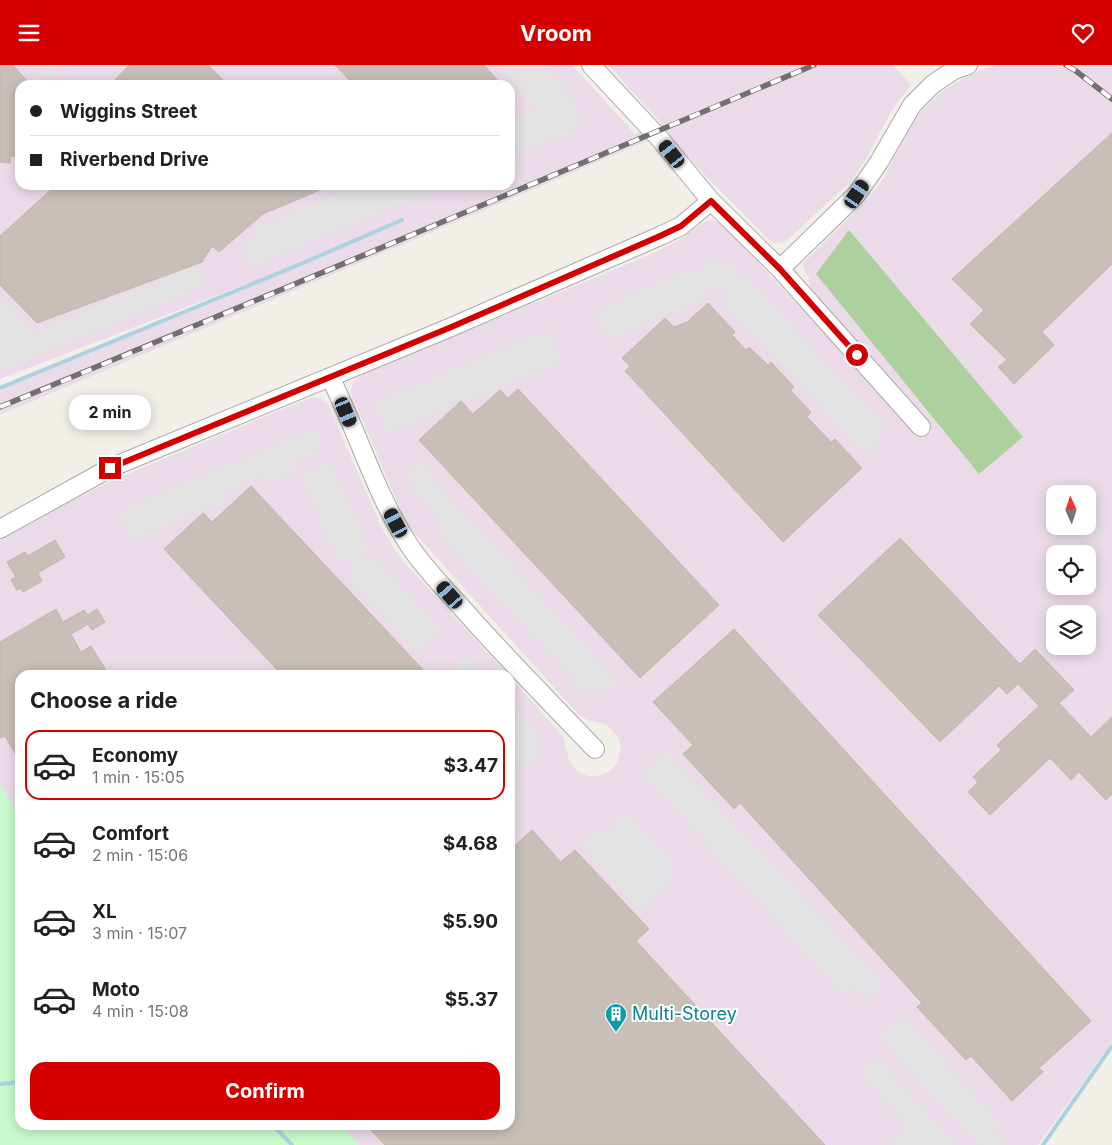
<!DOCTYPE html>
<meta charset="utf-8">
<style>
:root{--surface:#fff;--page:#f6f6f6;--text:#202124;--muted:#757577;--line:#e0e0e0;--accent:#d40000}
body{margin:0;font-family:Inter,sans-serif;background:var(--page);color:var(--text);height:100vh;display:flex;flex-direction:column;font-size:19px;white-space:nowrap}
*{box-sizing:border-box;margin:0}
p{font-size:16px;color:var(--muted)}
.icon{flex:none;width:28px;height:28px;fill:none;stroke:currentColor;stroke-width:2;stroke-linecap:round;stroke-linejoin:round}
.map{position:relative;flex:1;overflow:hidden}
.panel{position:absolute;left:15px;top:605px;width:500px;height:460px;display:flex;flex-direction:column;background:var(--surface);border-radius:15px;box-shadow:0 2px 12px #0003}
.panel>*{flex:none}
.top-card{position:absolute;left:15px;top:15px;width:500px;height:110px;border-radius:15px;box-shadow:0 2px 12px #0003;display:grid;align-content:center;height:110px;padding:0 15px;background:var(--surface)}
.needle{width:32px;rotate:357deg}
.fabs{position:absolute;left:1046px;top:420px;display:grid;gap:10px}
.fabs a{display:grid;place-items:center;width:50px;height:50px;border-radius:10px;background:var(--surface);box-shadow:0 2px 12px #0003;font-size:25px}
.end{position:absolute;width:22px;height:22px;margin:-11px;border:6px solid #d40000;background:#fff;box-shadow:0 0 0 2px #fff}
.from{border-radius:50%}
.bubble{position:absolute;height:35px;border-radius:15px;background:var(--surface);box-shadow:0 2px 12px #0003;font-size:16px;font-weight:700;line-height:35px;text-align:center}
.car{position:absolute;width:15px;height:30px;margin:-15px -8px;border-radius:6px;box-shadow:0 0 4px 1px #0007;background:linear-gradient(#222 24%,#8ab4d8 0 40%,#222 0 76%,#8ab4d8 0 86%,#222 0)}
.top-card b{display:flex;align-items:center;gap:18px;height:48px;font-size:19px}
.top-card b+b{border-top:1px solid var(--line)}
.top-card i{width:12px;height:12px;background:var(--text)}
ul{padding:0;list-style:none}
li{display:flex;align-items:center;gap:15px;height:70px;margin:0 10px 8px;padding:0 5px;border:2px solid transparent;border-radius:15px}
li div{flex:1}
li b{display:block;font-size:19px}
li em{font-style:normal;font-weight:700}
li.current{border-color:var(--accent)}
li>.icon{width:45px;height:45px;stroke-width:1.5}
h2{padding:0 15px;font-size:22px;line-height:60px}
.primary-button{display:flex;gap:10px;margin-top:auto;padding:10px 15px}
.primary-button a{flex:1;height:58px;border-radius:15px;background:var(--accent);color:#fff;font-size:20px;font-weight:700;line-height:58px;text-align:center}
header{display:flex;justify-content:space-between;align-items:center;height:65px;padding:0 15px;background:var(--accent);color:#fff;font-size:22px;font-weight:700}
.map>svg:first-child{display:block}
</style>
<header><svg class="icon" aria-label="menu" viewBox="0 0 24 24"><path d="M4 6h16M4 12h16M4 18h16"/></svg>Vroom<svg class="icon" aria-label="heart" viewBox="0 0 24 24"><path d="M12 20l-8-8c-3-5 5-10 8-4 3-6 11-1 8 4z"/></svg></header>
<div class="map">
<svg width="1112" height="1080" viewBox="0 0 1112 1080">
<rect width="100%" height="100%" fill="#f2efe9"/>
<path fill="#ebdbe8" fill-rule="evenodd" d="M0 0H572L635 69 661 58 608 0H893L911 20 892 45 867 92 851 116 785 177 774 178 768 174 706 111 666 68 0 350V325L347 180 0 314ZM20 20H510V120H20Z
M996 0H1112V977L1038 1080H359L341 1060H510V612L563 671 569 695 575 704 580 708 591 712 601 710 610 706 617 698 621 682 618 672 610 663 605 659 587 655 578 649 411 464 402 448 352 331 351 324 354 316 361 310 654 188 677 176 705 157 712 155 722 159 923 374 933 365 811 233 809 213 804 204 803 198 868 134 883 114 912 59 921 46 945 24 972 9ZM1055 429H1088V461H1055ZM1055 489H1088V521H1055ZM1055 549H1088V581H1055Z
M312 332 320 333 328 339 380 459 393 482 403 496 508 610H20V753L0 719V476L73 435 111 416Z"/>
<path fill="#add19e" d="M849 165 1023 372 979 409 816 209Z"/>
<path fill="#c8facc" d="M0 719 20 753V1060H341L359 1080H0Z"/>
<path fill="#e2e2e2" d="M40 0H62L51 11Z
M495 0H540L573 35 582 62 510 92V57L537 45Z
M359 120H444L250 202 242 179 259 172 255 163Z
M713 197 730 200 738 204 733 212 739 217 746 211 887 364 880 370 882 373 866 390 721 234 729 227 723 223 715 222 706 223 708 231 607 276 594 246 696 202 700 210 706 208 703 199Z
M197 200 206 220 0 306V232L34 267Z
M549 265 562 296 387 368 374 338Z
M316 364 324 383 292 397 295 407 265 419 262 410 224 426 227 434 130 476 118 446Z
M423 393 432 413 617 616 604 630 597 622 588 630 436 467 444 460 416 429 405 405 418 400Z
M330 396 369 484 361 488 362 492 365 495 372 489 441 564 416 587 347 512 354 505 347 494 338 497 301 408Z
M466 591 484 610H444Z
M510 639 543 676 537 682 540 687 522 703 510 690Z
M665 686 884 918 864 936 851 922 842 929 642 707Z
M626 748 675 800 667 807 674 815 640 846 582 782 603 762 610 769 611 766 609 763Z
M902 952 1002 1059 995 1066 1002 1073 1008 1076 1003 1080H979L879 973Z
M876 992 957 1080H890L906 1065 907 1061 859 1007Z"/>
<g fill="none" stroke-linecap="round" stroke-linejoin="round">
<path stroke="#aad3df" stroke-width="4" d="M0 323 303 198 402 155
M0 1019 20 1017
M273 1060 292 1080
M1043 1080 1112 981"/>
</g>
<path fill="#c7bfb8" stroke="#c4b6ab" d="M0 0H13L31 20H20V83L18 91H11L10 98 0 97Z
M129 0H208L228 20H110Z
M335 0H484L502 20H354Z
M1112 68V199L1042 267 1054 280 1014 319 998 302 1007 295 970 259 984 245 952 214Z
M56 120H332L263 149 219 187 212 181 202 197 37 258 0 220V171Z
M708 238 735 267 732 270 746 285 749 282 768 300 771 297 794 322 790 325 811 347 807 352 831 377 835 374 862 403 783 477 625 306 630 301 622 293 665 253 674 262 687 257Z
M518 324 719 540 640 613 419 375 461 336 473 349 500 325 508 333Z
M251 421 428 610H282L164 484 203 448 212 457Z
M900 473 1020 599 1035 584 1074 625 1059 638 1091 672 1112 652V729L1106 735 1079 707 1071 715 1050 693 990 750 968 727 978 717 973 712 1001 685 997 680 1039 641 1018 619 1007 629 999 621 940 677 818 550Z
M55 475 65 492 38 508 42 516 23 527 20 523 17 525 11 515 16 512 7 497 25 487 28 491Z
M56 544 63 557 84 545 87 550 97 544 105 557 92 565 88 559 71 569 81 587 91 581 109 610H20V697L5 671 0 673V577Z
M734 564 1091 956 1039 1003 1043 1007 1012 1036 971 991 966 995 917 942 922 938 740 738 734 744 683 689 693 680 653 637Z
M532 765 561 797 575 785 649 864 636 876 825 1080H385L366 1060H510V785Z"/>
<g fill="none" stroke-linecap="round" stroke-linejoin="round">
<g stroke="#a9a9a9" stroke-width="20">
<path id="minor" d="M591 0 660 74 711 136 780 204 921 362
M780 204 857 129 879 97 912 40 933 19 954 5 968 0
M330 312C358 367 375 428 409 480 424 503 444 523 463 544 505 592 551 638 595 684
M0 464 110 403 449 263 660 171 681 161 711 136"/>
</g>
<use href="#minor" stroke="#fff" stroke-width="18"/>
<g stroke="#707070" stroke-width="5.5">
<path id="rail" d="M1066 0 1076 6 1112 34
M0 342C272 230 543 114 814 0"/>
</g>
<use href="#rail" stroke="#fff" stroke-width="4" stroke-dasharray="11" stroke-linecap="butt"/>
</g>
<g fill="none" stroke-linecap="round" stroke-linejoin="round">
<path stroke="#d40000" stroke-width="6" d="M110 403 449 263 660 171 681 161 711 136 780 204 857 290"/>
</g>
<defs>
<g id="building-pin" transform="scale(1.125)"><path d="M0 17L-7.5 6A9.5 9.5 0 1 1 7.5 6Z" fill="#0f9aa8" stroke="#fff"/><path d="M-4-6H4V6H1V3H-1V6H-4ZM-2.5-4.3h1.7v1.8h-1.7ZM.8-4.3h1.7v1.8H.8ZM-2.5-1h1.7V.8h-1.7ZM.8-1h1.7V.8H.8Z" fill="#fff"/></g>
</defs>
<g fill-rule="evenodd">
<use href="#building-pin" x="616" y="949"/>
</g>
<g text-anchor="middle" stroke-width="4" stroke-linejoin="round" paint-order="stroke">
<g font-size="18" fill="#0d838f" stroke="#fff" text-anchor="start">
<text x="632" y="955">Multi-Storey</text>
</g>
</g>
</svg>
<div class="fabs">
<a><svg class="needle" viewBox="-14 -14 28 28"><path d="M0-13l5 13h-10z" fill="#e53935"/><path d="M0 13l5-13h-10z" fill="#757577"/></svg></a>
<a><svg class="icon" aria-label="locate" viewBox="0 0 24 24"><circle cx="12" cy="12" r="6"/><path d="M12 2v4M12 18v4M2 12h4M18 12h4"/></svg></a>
<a><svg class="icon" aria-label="layers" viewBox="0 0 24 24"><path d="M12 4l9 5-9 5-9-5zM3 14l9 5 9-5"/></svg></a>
</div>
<i class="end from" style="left:857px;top:290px"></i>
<i class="end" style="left:110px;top:403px"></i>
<div class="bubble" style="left:69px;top:330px;width:82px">2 min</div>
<i class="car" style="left:672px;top:89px;rotate:321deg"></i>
<i class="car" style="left:857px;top:129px;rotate:34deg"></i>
<i class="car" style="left:346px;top:347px;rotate:157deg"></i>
<i class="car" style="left:396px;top:458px;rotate:332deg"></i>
<i class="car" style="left:450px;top:530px;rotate:319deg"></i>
<div class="top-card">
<b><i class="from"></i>Wiggins Street</b>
<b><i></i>Riverbend Drive</b>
</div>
<section class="panel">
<h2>Choose a ride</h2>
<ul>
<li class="current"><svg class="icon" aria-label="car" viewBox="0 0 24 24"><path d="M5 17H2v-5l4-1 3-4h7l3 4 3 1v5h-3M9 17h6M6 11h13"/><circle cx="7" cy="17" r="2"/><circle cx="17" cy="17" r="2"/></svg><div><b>Economy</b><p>1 min · 15:05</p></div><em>$3.47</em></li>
<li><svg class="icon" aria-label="car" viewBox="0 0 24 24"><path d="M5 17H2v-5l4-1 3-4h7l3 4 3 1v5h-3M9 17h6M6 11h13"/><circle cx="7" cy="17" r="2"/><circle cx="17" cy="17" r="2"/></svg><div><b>Comfort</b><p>2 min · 15:06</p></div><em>$4.68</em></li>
<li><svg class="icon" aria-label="car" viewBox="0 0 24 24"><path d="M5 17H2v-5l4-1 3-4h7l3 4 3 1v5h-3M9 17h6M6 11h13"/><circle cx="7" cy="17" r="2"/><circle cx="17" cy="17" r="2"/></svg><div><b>XL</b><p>3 min · 15:07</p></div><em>$5.90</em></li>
<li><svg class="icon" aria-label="car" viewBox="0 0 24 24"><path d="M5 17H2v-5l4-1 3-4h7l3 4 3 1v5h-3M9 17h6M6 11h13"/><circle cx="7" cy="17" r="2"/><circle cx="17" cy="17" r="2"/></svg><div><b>Moto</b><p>4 min · 15:08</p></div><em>$5.37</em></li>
</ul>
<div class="primary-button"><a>Confirm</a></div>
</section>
</div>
